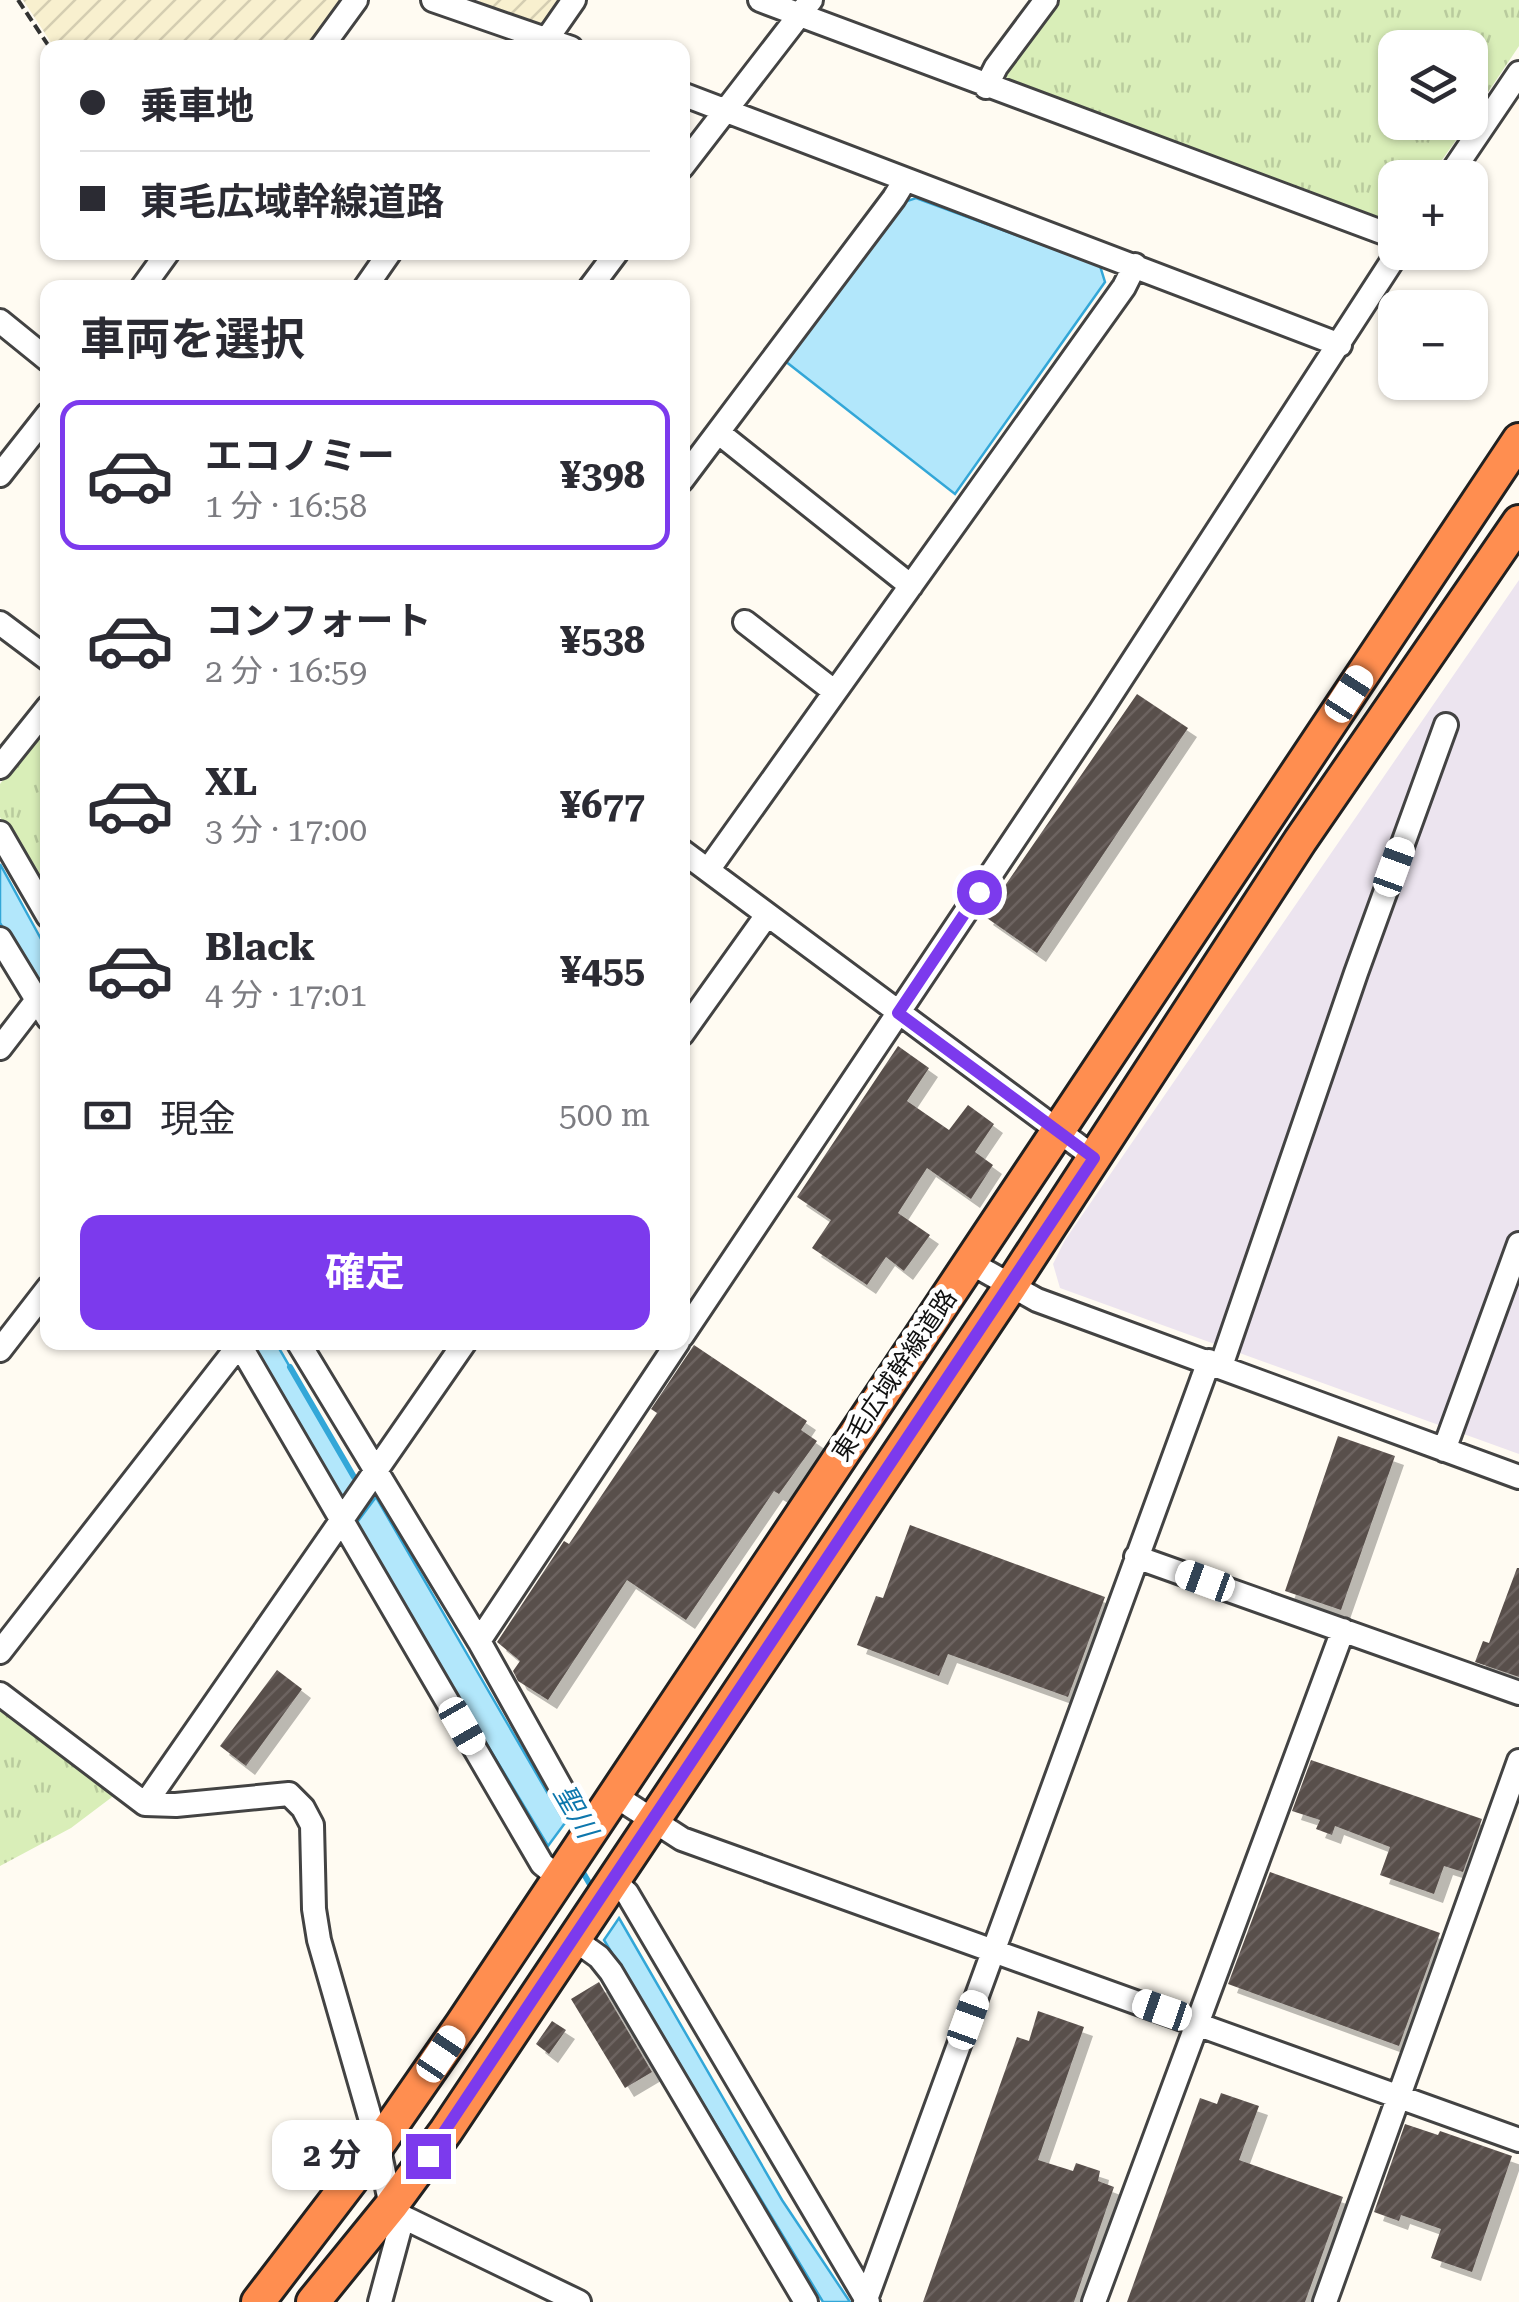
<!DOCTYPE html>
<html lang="ja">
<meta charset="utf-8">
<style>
:root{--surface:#fff;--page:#f7f7f7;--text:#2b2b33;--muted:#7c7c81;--line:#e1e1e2;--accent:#7c3aed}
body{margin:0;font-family:"Roboto Serif","Noto Sans JP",serif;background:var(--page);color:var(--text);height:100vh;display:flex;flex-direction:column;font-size:38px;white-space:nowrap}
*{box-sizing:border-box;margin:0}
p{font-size:32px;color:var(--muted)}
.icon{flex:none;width:55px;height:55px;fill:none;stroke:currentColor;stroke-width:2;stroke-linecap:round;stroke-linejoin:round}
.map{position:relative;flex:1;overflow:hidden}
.sheet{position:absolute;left:40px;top:280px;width:650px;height:1070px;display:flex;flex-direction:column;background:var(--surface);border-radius:20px;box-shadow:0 2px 8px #0004}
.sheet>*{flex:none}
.guide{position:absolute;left:40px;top:40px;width:650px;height:220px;border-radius:20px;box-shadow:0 2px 8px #0004;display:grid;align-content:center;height:220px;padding:0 40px;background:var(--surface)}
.controls{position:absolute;left:1378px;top:30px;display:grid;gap:20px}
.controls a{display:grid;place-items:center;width:110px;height:110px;border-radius:20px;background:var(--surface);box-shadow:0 2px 8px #0004;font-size:50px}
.end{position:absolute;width:45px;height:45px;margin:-22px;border:12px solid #7c3aed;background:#fff;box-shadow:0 0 0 5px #fff}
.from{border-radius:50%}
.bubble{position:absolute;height:70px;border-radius:20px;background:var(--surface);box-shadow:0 2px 8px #0004;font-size:32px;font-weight:700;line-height:70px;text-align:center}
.car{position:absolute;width:30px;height:60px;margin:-30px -15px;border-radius:12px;box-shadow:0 0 8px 2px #0007;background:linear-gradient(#fff 24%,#345 0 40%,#fff 0 76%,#345 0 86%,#fff 0)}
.guide b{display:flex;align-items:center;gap:35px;height:95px;font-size:38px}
.guide b+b{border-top:2px solid var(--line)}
.guide i{width:25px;height:25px;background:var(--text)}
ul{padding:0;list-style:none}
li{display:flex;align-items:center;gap:30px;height:150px;margin:0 20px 15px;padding:0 20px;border:5px solid transparent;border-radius:20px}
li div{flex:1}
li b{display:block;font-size:38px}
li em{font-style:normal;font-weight:700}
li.active{border-color:var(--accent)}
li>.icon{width:90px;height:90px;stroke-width:1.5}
h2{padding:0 40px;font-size:45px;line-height:120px}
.pay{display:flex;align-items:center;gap:25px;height:110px;padding:0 40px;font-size:38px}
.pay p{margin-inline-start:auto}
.cta{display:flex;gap:20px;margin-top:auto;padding:20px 40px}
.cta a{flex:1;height:115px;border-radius:20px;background:var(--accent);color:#fff;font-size:40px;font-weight:700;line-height:115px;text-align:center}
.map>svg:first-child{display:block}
</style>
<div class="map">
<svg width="1519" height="2302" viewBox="0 0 1519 2302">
<defs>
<pattern id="farmland-furrows" width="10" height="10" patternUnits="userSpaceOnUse" patternTransform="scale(2.5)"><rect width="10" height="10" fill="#f8f0cf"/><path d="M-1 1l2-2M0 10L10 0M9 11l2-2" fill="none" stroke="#d4cdb1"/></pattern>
<pattern id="park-tufts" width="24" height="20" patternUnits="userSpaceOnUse" patternTransform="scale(2.5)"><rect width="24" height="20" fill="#d9eeb8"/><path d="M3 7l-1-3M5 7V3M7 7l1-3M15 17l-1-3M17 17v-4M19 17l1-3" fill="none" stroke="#b9cb9d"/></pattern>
<pattern id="building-hatch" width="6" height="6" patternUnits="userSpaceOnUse" patternTransform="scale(2.5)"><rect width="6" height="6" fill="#594f4b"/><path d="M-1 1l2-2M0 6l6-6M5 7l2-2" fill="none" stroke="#6c6461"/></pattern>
<filter id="shadow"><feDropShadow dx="9" dy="9" stdDeviation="0" flood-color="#0004"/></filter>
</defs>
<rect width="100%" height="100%" fill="#fffbf2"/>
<path fill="#ece4ef" d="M1519 580V1454L1060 1288 1053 1264 1065 1240Z"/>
<path fill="url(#farmland-furrows)" d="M23 0H349L312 48 54 47Z
M480 0H566L546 33 476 10Z"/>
<path fill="url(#park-tufts)" d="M1055 0H1519V46L1470 119V48H1395V122L1468 123 1430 177 1395 178V219L1390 221 1007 80 1004 68Z
M47 723V901L0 817V784Z
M0 1694 124 1788 71 1828 0 1866Z"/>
<path fill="#b2e7fb" stroke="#33a7d8" stroke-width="2.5" d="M916 198 1100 266 1105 282 955 494 785 361 907 201Z
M0 864 47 950V1001L0 923Z
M249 1343H276L356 1481 341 1503Z
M376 1497 565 1823 548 1846 355 1525Z
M619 1918 782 2200 850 2302H823L604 1940Z"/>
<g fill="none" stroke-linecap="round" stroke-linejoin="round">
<path stroke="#33a7d8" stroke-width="6" d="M290 1367 354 1477
M581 1869 595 1893"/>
</g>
<path fill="url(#building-hatch)" filter="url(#shadow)" d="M1137 694 1188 728 1037 953 984 916Z
M898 1046 929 1068 907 1101 949 1130 968 1105 994 1124 975 1152 993 1165 971 1199 927 1168 898 1213 930 1235 904 1271 886 1257 867 1285 812 1248 831 1220 797 1197Z
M694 1345 807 1421 801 1430 817 1441 779 1494 774 1491 686 1620 627 1580 548 1700 518 1681 513 1671 520 1661 497 1642 564 1541 569 1544 657 1413 651 1409Z
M1338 1436 1395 1456 1341 1610 1285 1591Z
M910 1525 1105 1597 1068 1697 948 1654 939 1676 857 1645 876 1596 883 1598Z
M1517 1568H1519V1677L1475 1662 1483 1641 1489 1643Z
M277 1670 302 1689 246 1766 220 1746Z
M1311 1760 1482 1819 1463 1872 1444 1866 1434 1894 1380 1875 1390 1847 1335 1826 1332 1835 1316 1829 1320 1820 1292 1811Z
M1270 1872 1440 1933 1399 2046 1228 1984Z
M599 1982 652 2072 625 2088 571 1999Z
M1038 2011 1084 2027 1038 2160 1073 2171 1076 2163 1100 2171 1098 2181 1114 2187 1074 2302H923L1017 2037 1029 2041Z
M552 2021 566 2030 549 2054 536 2044Z
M1221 2093 1259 2106 1239 2160 1343 2197 1305 2302H1127L1200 2098 1217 2104Z
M1405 2124 1438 2135 1440 2131 1512 2156 1472 2272 1431 2258 1441 2229 1401 2215 1399 2221 1374 2212Z"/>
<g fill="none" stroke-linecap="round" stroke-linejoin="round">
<g stroke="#434343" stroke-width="28">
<path id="minor" d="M433 0 571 48
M760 0 1395 237
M542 46 574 0
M321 48 356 0
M986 87 996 67 1046 0
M682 94 1340 345
M682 167 811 0
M1448 178 1519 73
M142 288 168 252
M365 288 390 252
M590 288 617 252
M0 321 48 360
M719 433 911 586
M0 475 48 414
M682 480 894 198 905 180
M745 622 835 692
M0 623 48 659
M0 767 48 707
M0 833 48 916
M682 851 1095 1158
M708 870 1124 287 1135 265
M0 939 48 1018
M682 1034 767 915
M0 1048 37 1000
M969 1262 1037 1300 1519 1477
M682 1336 1101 710 1398 252
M238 1342 542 1864 558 1877
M298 1342 479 1641 570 1804 595 1823
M0 1350 48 1288
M1221 1366 1356 973 1446 725
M1444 1450 1519 1244
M1136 1557 1519 1693
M479 1641 678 1342
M0 1652 239 1345
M0 1694 145 1804 176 1805 289 1794 303 1808 312 1825 314 1909 319 1940 378 2145 391 2206 403 2217 579 2302
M614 1795 682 1839 1519 2140
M145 1804 465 1342
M614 1881 627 1893 868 2302
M574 1939 599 1957 611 1972 806 2302
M380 2302 403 2217
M865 2302 1209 1361
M1094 2302 1343 1630
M1325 2302 1519 1761"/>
</g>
<g stroke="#212121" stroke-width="38">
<path id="highway" d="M258 2302 378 2145 462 2024 1519 440
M313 2302 391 2206 446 2131 1010 1287 1300 841 1519 522"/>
</g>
<path stroke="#323232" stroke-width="4" stroke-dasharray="10 5" stroke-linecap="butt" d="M18 0 50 48"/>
<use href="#minor" stroke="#fff" stroke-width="22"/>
<use href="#highway" stroke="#ff8e50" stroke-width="32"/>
</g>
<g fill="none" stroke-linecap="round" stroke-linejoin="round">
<path stroke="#7c3aed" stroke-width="12" d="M428 2156 1094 1158 898 1013 979 892"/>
</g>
<g text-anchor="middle" stroke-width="10" stroke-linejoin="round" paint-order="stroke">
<g font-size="25" fill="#101010" stroke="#fff">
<text transform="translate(894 1375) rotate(-56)" y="9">東毛広域幹線道路</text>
</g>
<g font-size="28" font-style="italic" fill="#0d77ad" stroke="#fff">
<text transform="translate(576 1811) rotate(60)" y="10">聖川</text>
</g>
</g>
</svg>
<div class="controls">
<a><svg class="icon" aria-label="layers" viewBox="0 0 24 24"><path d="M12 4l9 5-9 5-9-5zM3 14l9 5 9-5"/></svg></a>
<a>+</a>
<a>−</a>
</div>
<i class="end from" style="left:979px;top:892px"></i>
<i class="end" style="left:428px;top:2156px"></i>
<div class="bubble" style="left:272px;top:2120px;width:120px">2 分</div>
<i class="car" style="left:1349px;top:694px;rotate:33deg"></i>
<i class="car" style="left:1394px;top:867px;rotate:20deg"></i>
<i class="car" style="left:1205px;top:1581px;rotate:290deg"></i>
<i class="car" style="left:462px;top:1726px;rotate:150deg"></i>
<i class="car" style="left:1162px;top:2010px;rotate:289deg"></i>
<i class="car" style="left:968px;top:2020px;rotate:20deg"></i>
<i class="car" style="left:441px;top:2054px;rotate:34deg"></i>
<div class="guide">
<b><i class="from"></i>乗車地</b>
<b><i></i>東毛広域幹線道路</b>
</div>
<section class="sheet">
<h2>車両を選択</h2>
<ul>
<li class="active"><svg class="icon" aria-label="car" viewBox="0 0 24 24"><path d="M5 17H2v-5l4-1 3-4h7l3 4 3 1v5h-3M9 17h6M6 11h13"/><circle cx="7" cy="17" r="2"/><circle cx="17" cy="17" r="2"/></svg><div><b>エコノミー</b><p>1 分 · 16:58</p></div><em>¥398</em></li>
<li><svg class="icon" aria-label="car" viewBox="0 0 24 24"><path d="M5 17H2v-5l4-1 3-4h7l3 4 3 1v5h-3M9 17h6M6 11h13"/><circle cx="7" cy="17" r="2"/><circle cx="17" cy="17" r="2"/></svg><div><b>コンフォート</b><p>2 分 · 16:59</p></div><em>¥538</em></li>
<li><svg class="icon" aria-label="car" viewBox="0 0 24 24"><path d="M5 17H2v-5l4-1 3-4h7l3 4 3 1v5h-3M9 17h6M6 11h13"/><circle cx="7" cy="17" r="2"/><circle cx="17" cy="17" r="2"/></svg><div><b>XL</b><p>3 分 · 17:00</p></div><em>¥677</em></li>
<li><svg class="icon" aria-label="car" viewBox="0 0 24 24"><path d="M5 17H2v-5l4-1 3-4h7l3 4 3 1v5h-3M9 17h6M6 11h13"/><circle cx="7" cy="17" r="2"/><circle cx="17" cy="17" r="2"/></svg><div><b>Black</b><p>4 分 · 17:01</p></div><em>¥455</em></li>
</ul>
<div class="pay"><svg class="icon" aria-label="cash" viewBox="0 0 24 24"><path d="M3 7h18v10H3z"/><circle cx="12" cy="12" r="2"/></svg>現金<p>500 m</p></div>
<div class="cta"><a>確定</a></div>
</section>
</div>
